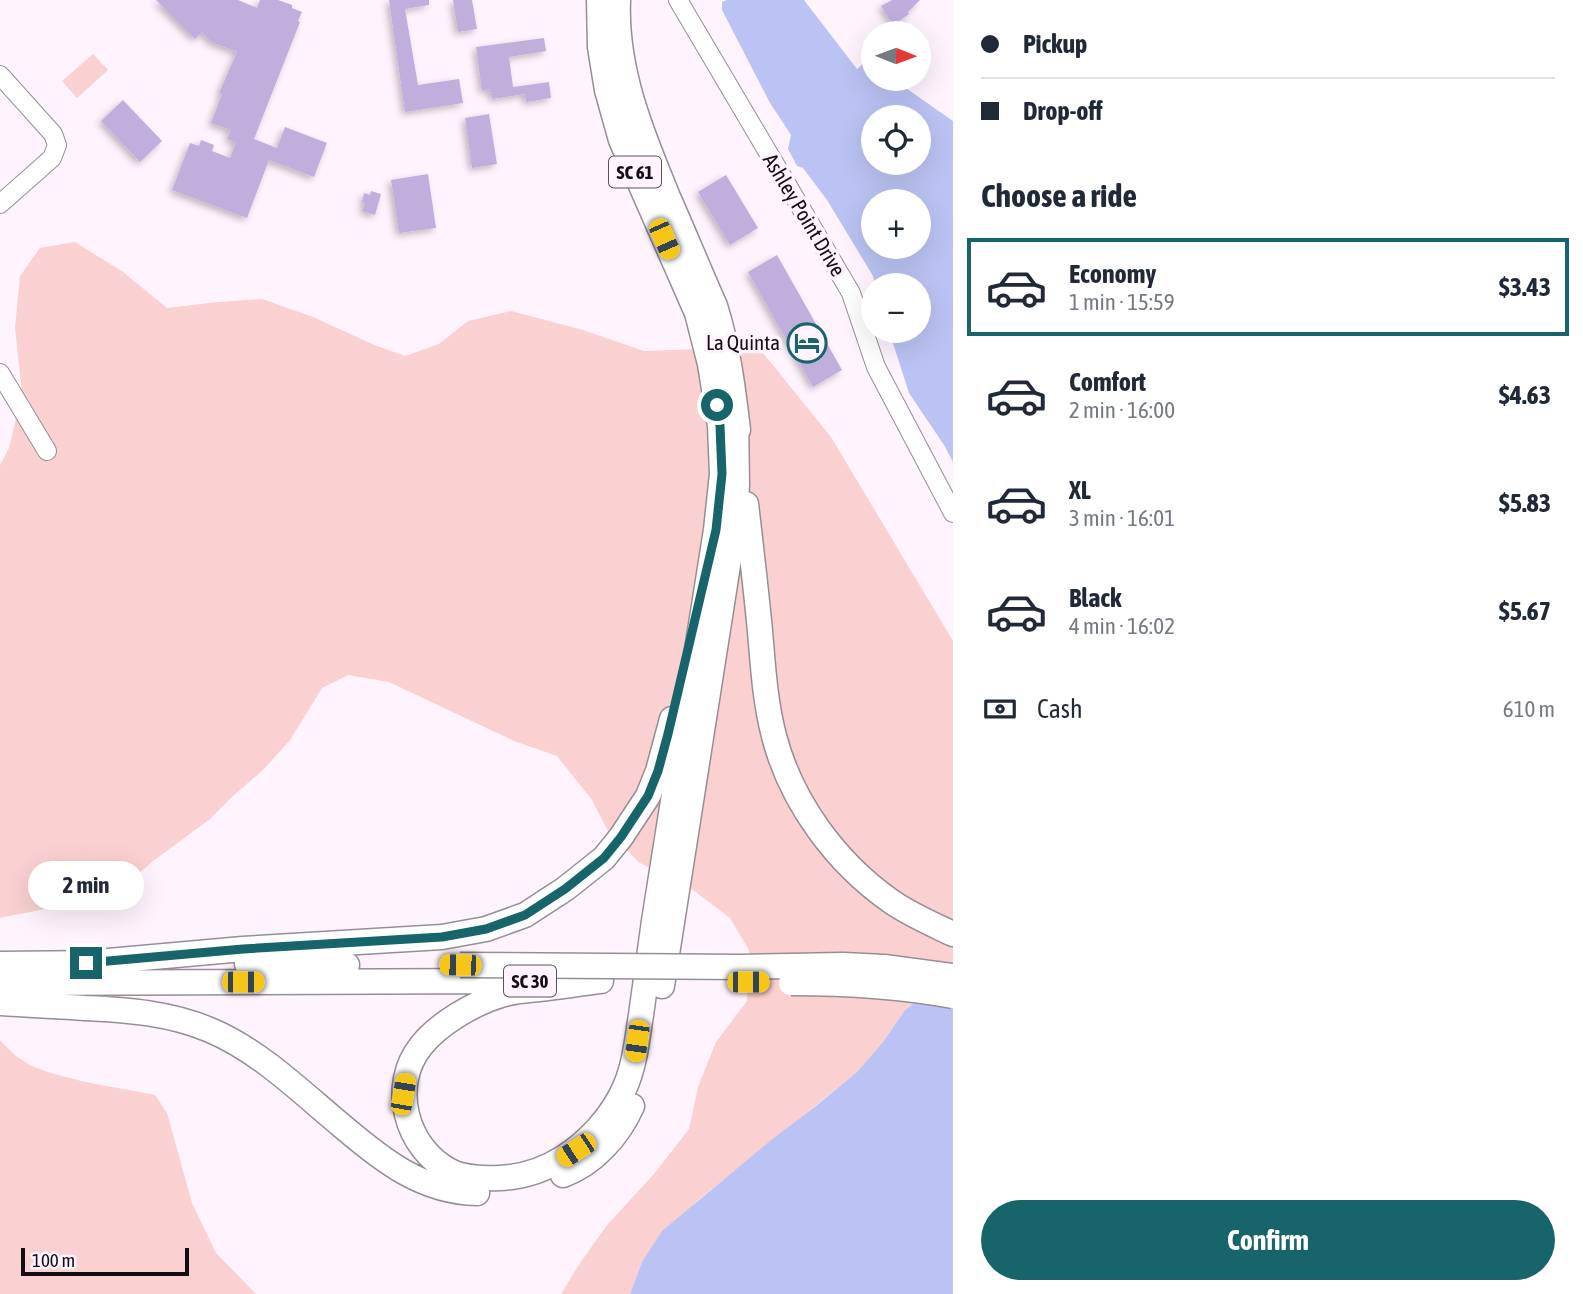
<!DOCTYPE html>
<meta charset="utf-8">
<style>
:root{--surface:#fff;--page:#f6f6f7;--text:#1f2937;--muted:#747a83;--line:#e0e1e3;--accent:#17656a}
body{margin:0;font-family:"Asap Condensed",sans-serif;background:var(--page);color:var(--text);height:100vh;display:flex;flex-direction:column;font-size:26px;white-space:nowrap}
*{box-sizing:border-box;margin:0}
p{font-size:23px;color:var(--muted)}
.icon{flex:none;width:38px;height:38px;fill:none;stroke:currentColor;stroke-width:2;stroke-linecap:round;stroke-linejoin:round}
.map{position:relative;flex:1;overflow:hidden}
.side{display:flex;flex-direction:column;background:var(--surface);width:630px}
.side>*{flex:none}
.guide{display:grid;align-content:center;height:154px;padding:0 28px;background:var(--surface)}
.needle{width:46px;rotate:91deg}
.tools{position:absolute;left:861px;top:21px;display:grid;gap:14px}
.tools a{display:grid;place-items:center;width:70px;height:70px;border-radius:50%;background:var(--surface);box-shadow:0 7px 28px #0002;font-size:35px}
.scale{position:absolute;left:21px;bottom:18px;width:168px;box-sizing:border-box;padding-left:7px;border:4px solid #120e11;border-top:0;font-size:19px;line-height:24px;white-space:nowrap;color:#120e11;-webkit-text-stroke:5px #fff4fe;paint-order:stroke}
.end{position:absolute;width:32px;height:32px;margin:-16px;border:9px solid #17656a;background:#fff;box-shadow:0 0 0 4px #fff}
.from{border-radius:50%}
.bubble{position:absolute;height:49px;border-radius:24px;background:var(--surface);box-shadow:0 7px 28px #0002;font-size:23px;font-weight:700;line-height:49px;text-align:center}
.car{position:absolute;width:21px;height:42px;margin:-21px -10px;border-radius:9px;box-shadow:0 0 5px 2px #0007;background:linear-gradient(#f5c518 24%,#345 0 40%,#f5c518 0 76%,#345 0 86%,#f5c518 0)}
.guide b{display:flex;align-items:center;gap:24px;height:66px;font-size:26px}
.guide b+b{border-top:2px solid var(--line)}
.guide i{width:18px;height:18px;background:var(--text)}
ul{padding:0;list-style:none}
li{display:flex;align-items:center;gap:21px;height:98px;margin:0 14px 10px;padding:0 14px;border:4px solid transparent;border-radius:0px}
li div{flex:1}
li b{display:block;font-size:26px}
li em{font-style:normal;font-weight:700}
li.on{border-color:var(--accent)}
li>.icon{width:63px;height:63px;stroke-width:1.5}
h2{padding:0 28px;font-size:32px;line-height:84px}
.pay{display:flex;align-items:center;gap:18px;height:77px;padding:0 28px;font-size:26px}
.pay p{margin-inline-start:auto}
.cta{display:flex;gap:14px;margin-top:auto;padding:14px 28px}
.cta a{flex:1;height:80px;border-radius:42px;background:var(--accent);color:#fff;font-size:28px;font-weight:700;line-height:80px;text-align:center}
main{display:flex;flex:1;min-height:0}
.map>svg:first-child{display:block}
</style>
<main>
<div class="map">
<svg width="953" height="1294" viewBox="0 0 953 1294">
<defs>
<filter id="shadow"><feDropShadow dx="-3" dy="3" stdDeviation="3.5" flood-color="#0004"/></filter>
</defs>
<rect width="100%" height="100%" fill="#fff4fe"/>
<path fill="#fad0d0" d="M93 54 108 70 77 98 62 81Z
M75 242 123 272 167 308 218 302 262 299 313 317 372 344 405 356 439 344 468 321 511 311 583 330 644 351 700 349 754 342 831 437 953 641V964L927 993 905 1010 883 1042 857 1072 696 1202 642 1262 630 1294H561L580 1263 608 1224 654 1174 689 1129 698 1087 716 1042 747 1001 749 950 730 918 693 890 640 863 608 831 592 800 557 756 514 741 389 682 348 675 322 688 290 740 263 770 235 794 210 819 153 861C110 902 55 906 0 918V465L9 448 22 393 15 328 20 276 40 248Z
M0 1040C8 1050 22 1062 34 1067 72 1082 115 1087 155 1095L167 1113 192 1203 216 1253 256 1294H0Z"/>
<path fill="#bbc3f4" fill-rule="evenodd" d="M727 0H804L857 69 867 60 873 65V79H893L953 121V462L944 445 909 393 889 331H919V285H875L873 276 827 200 803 168 797 166 788 149 791 135 770 103 722 10V2ZM873 117H919V163H873ZM873 201H919V247H873Z
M953 964V1294H630L642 1262 662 1231 770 1141 817 1105 857 1072 883 1042 905 1010 927 993Z"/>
<path fill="#c0aedd" filter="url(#shadow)" d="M156 0H238L257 8 260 0H278L292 5V8L302 12 298 21 300 22 254 139 277 148 285 127 327 143 314 177 269 160 247 218 172 190 190 143 199 146 201 140 214 145 212 151 230 158 236 142 227 139 231 130 211 123 222 94 219 93 237 52 211 42 202 32 195 39Z
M389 0H429V5L405 9 418 85 459 79 463 103 405 112Z
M453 0H472L477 29 458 32Z
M892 0H920L908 12 909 14 893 25 881 6Z
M544 38 546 51 509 57 513 87 549 82 551 98 526 102 525 94 492 99 490 89 482 91 476 47Z
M123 100 162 141 140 162 101 121Z
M489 114 497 164 472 168 465 118Z
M428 174 436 228 399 233 391 180Z
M726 175 758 228 730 245 698 192Z
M371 191 381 194 375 215 362 211 365 203 362 202 364 193 370 195Z
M777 255 842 370 813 387 748 272Z"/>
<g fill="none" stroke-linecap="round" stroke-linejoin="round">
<g stroke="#978d96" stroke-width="20">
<path id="minor" d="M678 0 851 293 876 367 953 513
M0 75 53 134 57 145 52 158 0 204
M0 373 47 451"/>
</g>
<g stroke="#978d96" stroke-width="27">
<path id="highway" d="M599 0 600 47 607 90 621 140 697 313 710 364 720 426 722 474 716 530C696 660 674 790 654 921 650 952 645 984 641 1015 637 1040 635 1064 625 1087 613 1115 589 1142 563 1158 544 1170 522 1177 500 1178 486 1179 463 1178 450 1171 406 1148 389 1086 421 1046 438 1024 474 1003 501 995 513 991 527 990 540 989 560 986 581 984 601 981
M618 0C615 70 642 134 668 197 684 233 699 270 715 306 728 347 733 388 738 430
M746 504C751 547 756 589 760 631 763 666 765 702 774 736 791 802 836 863 892 902 911 915 932 924 953 934
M86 963 243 949 442 937 486 929 525 915 565 889 604 858 621 837 648 796 658 771 672 719
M0 964 102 963
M247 964 347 965
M0 983 520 981
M662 986 734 527 737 485 736 416
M0 1003C28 1005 57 1006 85 1008 128 1010 170 1013 210 1030 260 1051 301 1092 342 1126 382 1160 422 1192 477 1193
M563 1175C594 1164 619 1135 632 1106"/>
</g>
<use href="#minor" stroke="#fff" stroke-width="18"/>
<use href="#highway" stroke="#fff" stroke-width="24"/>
<g stroke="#978d96" stroke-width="27" stroke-linecap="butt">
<path id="highway-bridge" d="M460 965 742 967 843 965 884 967 953 976
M791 983C846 983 899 986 953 996"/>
</g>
<use href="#highway-bridge" stroke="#fff" stroke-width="24"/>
</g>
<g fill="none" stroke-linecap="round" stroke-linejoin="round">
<path stroke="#17656a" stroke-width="9" d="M86 963 243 949 442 937 486 929 525 915 565 889 604 858 621 837 648 796 658 771 668 734 716 530 722 474 720 426 717 405"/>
</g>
<defs>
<g id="hotel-ring" transform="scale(2.0125)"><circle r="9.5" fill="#fff4fe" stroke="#17656a" stroke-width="1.5"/><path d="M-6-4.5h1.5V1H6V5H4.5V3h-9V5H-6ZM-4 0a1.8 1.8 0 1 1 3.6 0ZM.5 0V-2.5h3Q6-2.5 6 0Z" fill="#17656a"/></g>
</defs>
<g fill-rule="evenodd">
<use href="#hotel-ring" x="807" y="343"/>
</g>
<g text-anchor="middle" stroke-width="7" stroke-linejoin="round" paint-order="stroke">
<g fill="#fff4fe" stroke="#595358" stroke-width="2">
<rect x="609" y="156.5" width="52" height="31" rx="5"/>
<rect x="504" y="965.5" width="52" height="31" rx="5"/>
</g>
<g font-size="19" font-weight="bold" fill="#120e11">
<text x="635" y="179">SC 61</text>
<text x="530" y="988">SC 30</text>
</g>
<g font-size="21" fill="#120e11" stroke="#fff4fe">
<text transform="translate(804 215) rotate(59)" y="7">Ashley Point Drive</text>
</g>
<g font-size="21" fill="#120e11" stroke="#fff4fe" text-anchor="end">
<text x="780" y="350">La Quinta</text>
</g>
</g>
</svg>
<div class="tools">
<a><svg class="needle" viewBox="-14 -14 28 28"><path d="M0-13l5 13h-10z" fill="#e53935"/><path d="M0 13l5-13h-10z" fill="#747a83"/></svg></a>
<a><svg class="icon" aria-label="locate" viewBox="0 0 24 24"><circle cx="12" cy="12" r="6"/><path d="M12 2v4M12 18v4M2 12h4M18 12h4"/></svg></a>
<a>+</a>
<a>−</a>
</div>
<div class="scale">100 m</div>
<i class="end from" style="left:717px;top:405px"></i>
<i class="end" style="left:86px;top:963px"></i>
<div class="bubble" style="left:28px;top:861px;width:116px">2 min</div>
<i class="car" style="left:664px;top:239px;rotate:156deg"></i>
<i class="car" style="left:460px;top:965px;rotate:271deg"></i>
<i class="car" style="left:243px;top:982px;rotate:90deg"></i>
<i class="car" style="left:748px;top:982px;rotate:90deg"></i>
<i class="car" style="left:637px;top:1041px;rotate:188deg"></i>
<i class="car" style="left:403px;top:1094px;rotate:10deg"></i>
<i class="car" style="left:576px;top:1150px;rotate:237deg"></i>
</div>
<section class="side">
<div class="guide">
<b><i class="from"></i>Pickup</b>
<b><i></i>Drop-off</b>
</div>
<h2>Choose a ride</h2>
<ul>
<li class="on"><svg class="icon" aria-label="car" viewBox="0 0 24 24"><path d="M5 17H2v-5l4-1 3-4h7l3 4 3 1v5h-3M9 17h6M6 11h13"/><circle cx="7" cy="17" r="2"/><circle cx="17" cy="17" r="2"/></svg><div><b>Economy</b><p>1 min · 15:59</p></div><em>$3.43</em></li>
<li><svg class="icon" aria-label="car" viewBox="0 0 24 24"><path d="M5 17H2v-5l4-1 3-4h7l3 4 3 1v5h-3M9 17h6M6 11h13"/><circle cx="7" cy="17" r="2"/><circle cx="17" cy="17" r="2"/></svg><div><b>Comfort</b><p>2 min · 16:00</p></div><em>$4.63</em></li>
<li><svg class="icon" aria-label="car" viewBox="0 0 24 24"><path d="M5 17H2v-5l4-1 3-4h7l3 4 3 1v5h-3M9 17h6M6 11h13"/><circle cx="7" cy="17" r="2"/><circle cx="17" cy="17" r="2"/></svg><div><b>XL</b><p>3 min · 16:01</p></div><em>$5.83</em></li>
<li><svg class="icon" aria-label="car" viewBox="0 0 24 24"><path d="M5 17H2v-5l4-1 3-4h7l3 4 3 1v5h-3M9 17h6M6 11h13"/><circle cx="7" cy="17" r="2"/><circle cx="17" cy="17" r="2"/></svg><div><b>Black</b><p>4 min · 16:02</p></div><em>$5.67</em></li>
</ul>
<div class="pay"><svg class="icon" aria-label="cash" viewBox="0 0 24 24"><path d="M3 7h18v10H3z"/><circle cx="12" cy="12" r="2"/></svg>Cash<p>610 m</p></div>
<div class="cta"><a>Confirm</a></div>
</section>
</main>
